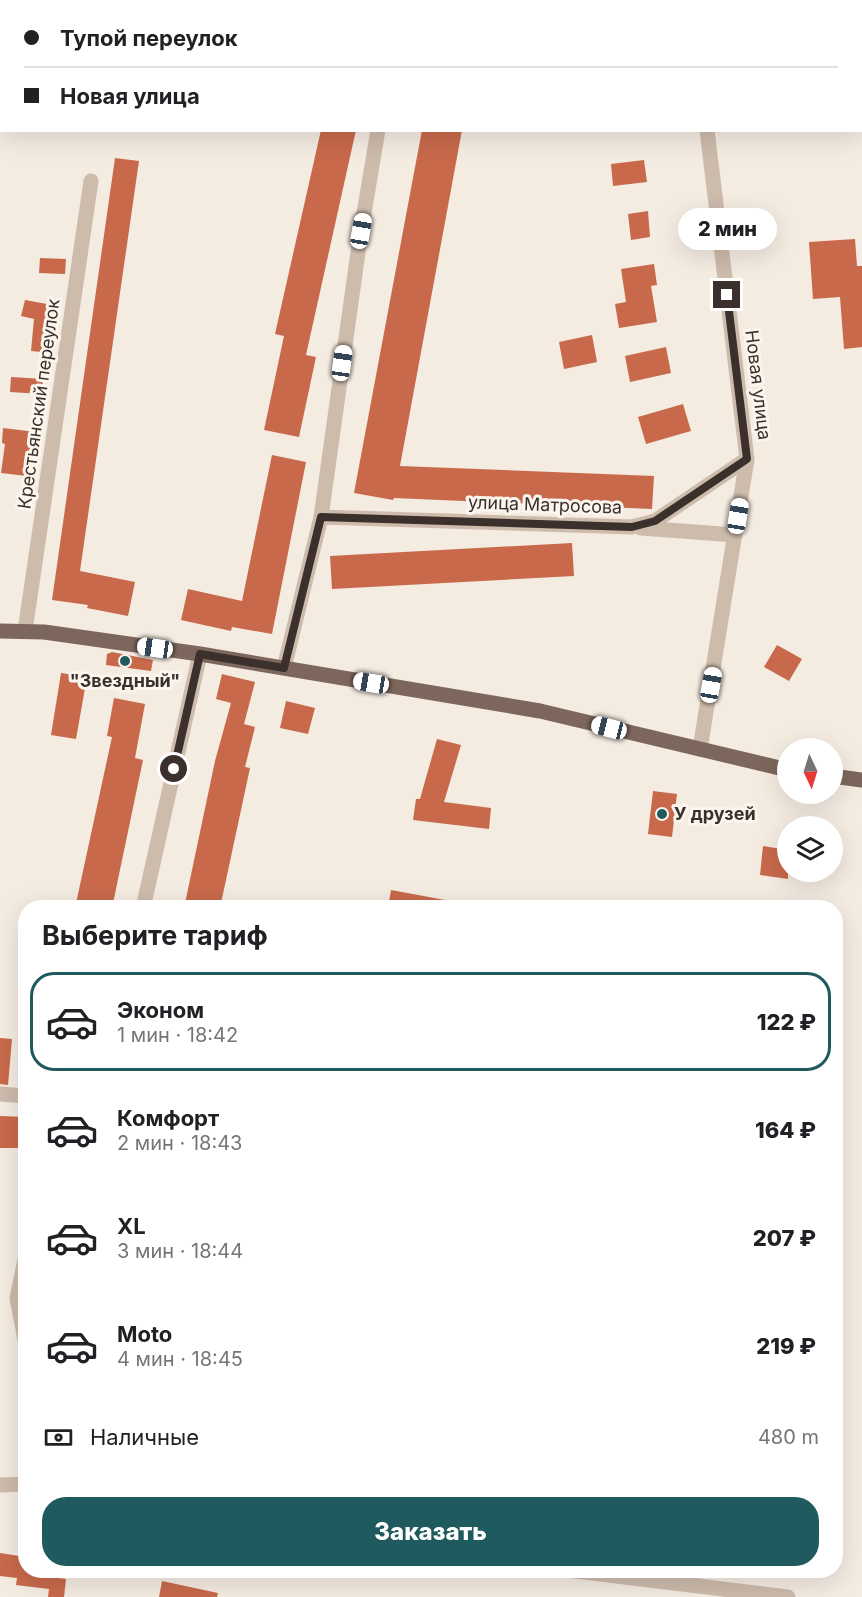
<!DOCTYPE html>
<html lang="ru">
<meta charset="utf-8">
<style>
:root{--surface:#fff;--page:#f6f6f6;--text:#202124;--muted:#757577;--line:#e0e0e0;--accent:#1f5a5e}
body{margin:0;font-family:Inter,sans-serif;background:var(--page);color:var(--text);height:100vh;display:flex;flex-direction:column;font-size:22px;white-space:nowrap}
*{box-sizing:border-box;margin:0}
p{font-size:20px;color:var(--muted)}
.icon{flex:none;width:33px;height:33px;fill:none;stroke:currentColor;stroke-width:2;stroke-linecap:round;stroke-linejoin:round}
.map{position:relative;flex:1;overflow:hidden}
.drawer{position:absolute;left:18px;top:900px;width:825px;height:678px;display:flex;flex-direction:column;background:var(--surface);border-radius:24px;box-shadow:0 6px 24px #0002}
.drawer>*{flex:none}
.guide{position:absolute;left:0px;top:0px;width:862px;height:132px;box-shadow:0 6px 24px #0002;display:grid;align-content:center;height:132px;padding:0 24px;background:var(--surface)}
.needle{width:39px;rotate:176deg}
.tools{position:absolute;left:777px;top:738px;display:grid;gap:12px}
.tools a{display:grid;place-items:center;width:66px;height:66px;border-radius:50%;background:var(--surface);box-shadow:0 6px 24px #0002;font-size:30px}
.end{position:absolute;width:27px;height:27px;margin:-14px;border:8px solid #3b302b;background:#fff;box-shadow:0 0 0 3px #fff}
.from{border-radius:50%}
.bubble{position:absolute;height:42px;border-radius:21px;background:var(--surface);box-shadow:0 6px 24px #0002;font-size:20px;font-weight:800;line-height:42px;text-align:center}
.car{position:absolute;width:18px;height:36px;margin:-18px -9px;border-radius:8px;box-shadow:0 0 4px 2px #0007;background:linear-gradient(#fff 24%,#345 0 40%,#fff 0 76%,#345 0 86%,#fff 0)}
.guide b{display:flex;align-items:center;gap:21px;height:57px;font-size:22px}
.guide b+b{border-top:2px solid var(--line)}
.guide i{width:15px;height:15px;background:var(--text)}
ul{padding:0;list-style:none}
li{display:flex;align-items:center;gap:18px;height:99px;margin:0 12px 9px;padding:0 12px;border:3px solid transparent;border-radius:24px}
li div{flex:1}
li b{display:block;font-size:22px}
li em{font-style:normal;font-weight:800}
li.active{border-color:var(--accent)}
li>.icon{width:54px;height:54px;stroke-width:1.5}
h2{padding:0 24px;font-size:27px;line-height:72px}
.pay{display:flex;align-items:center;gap:15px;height:66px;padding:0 24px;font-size:22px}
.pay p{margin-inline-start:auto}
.button{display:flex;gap:12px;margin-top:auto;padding:12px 24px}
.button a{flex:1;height:69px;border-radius:24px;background:var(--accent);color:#fff;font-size:24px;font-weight:800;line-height:69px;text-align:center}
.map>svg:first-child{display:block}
</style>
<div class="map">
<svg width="862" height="1597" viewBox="0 0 862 1597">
<rect width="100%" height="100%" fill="#f4ebe1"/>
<path fill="#c8694b" d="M321 130H356L306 355 316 357 299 437 264 430 284 336 275 334Z
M422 130H462L400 466 654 476 652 509 394 498 393 500 354 493Z
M115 158 139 161 80 571 135 582 128 616 87 608 88 605 52 600Z
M644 160 647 182 613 186 611 164Z
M648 211 650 237 631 240 628 214Z
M855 239 857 266H862V347L844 349 840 297 813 299 809 242Z
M40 258 66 259 65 274 39 273Z
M654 264 657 285 651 286 657 322 619 328 615 304 626 302 621 269Z
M25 300 58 306 51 353 31 351 34 319 21 316Z
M592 335 597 362 564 369 559 342Z
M666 347 671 373 630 382 625 356Z
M11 377 43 379 42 394 10 392Z
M683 404 691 431 646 444 638 417Z
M3 428 36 432 34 447H31L27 476 1 473 5 444 2 443Z
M272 455 306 462 272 634 232 627 231 631 181 620 188 589 242 601Z
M572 543 574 576 332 589 330 556Z
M777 645 802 659 789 681 764 667Z
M112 652 153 660 151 671 106 665 107 654Z
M61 673 87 677 76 739 51 735Z
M222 674 255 682 244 724 255 727 245 767 250 768 220 908H184L215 761 231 703 216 699Z
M114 698 145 704 135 758 143 760 112 908H75L112 737 107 736Z
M286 701 315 708 308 734 280 728Z
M437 739 461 745 444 802 491 808 489 829 413 820 416 799H420Z
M653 791 677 794 672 837 648 834Z
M763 846 788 850V879L760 875Z
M391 890 456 902V908H388Z
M0 1038 12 1039 8 1085 0 1084Z
M0 1116 26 1117V1148H0Z
M0 1553 26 1557V1570H36L35 1575 66 1579 64 1597H48L49 1589 16 1585 17 1578 0 1576Z
M162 1581 218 1593 217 1597H159Z"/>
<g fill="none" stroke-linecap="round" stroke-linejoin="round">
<path stroke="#cdbbac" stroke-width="15" d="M691 0V2
M160 2V0
M321 517 632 527 655 521 747 459
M641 528 735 535
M25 631 91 181
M284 668 321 517 361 231 378 130
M700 749 747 459 707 130
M143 908 200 654
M0 1094 26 1096
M26 1255 17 1298 26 1345
M0 1485 26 1484
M567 1570 788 1597"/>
<path stroke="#7d675c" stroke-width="15" d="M0 631 44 632 200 654 540 711 788 770
M832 776 862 780"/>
</g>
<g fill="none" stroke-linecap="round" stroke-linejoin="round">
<path stroke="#3b302b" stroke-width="8" d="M174 769 200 654 284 668 321 517 632 527 655 521 747 459 727 295"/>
</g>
<g fill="#1f5a5e" stroke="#fbf5ee" stroke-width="2">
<circle cx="125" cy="661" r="6"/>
<circle cx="662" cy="814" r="6"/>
</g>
<g text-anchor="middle" stroke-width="6" stroke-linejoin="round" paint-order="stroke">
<g font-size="18" fill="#3b302b" stroke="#fbf5ee">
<text transform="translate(758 385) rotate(83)" y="6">Новая улица</text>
<text transform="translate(39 404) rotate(-82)" y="6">Крестьянский переулок</text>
<text transform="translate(545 505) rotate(2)" y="6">улица Матросова</text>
</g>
<g font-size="18" font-weight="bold" fill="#3b302b" stroke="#fbf5ee">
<text x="125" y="687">"Звездный"</text>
<text x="674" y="820" text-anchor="start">У друзей</text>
</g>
</g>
</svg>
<div class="tools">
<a><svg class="needle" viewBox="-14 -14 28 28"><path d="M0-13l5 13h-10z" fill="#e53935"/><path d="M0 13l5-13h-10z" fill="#757577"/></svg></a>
<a><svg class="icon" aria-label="layers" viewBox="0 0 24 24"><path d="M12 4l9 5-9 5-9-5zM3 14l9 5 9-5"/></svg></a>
</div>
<i class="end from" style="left:174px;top:769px"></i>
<i class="end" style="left:727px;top:295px"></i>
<div class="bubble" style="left:678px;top:208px;width:99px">2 мин</div>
<i class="car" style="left:361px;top:231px;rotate:10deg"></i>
<i class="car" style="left:342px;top:363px;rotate:8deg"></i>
<i class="car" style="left:738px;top:516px;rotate:9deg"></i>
<i class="car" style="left:155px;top:648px;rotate:278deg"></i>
<i class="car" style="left:371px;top:683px;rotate:279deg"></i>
<i class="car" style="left:711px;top:685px;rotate:10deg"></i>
<i class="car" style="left:609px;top:728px;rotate:284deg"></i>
<div class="guide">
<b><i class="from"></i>Тупой переулок</b>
<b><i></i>Новая улица</b>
</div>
<section class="drawer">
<h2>Выберите тариф</h2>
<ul>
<li class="active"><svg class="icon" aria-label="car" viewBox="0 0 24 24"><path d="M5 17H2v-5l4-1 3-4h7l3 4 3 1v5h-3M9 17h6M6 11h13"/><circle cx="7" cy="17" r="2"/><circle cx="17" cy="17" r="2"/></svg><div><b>Эконом</b><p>1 мин · 18:42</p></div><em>122 ₽</em></li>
<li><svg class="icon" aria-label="car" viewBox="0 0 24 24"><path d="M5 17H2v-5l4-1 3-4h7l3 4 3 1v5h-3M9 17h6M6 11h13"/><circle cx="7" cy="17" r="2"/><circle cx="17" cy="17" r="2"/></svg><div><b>Комфорт</b><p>2 мин · 18:43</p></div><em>164 ₽</em></li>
<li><svg class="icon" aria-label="car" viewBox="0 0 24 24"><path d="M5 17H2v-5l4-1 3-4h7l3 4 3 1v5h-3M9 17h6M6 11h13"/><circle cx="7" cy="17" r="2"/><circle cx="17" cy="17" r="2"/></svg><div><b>XL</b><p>3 мин · 18:44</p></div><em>207 ₽</em></li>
<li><svg class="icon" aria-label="car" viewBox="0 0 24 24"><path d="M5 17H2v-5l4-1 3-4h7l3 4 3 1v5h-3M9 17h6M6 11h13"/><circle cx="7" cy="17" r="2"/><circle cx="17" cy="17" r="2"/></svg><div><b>Moto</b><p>4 мин · 18:45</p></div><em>219 ₽</em></li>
</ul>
<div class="pay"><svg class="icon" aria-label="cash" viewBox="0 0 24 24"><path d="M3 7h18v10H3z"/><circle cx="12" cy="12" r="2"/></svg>Наличные<p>480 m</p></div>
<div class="button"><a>Заказать</a></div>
</section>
</div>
